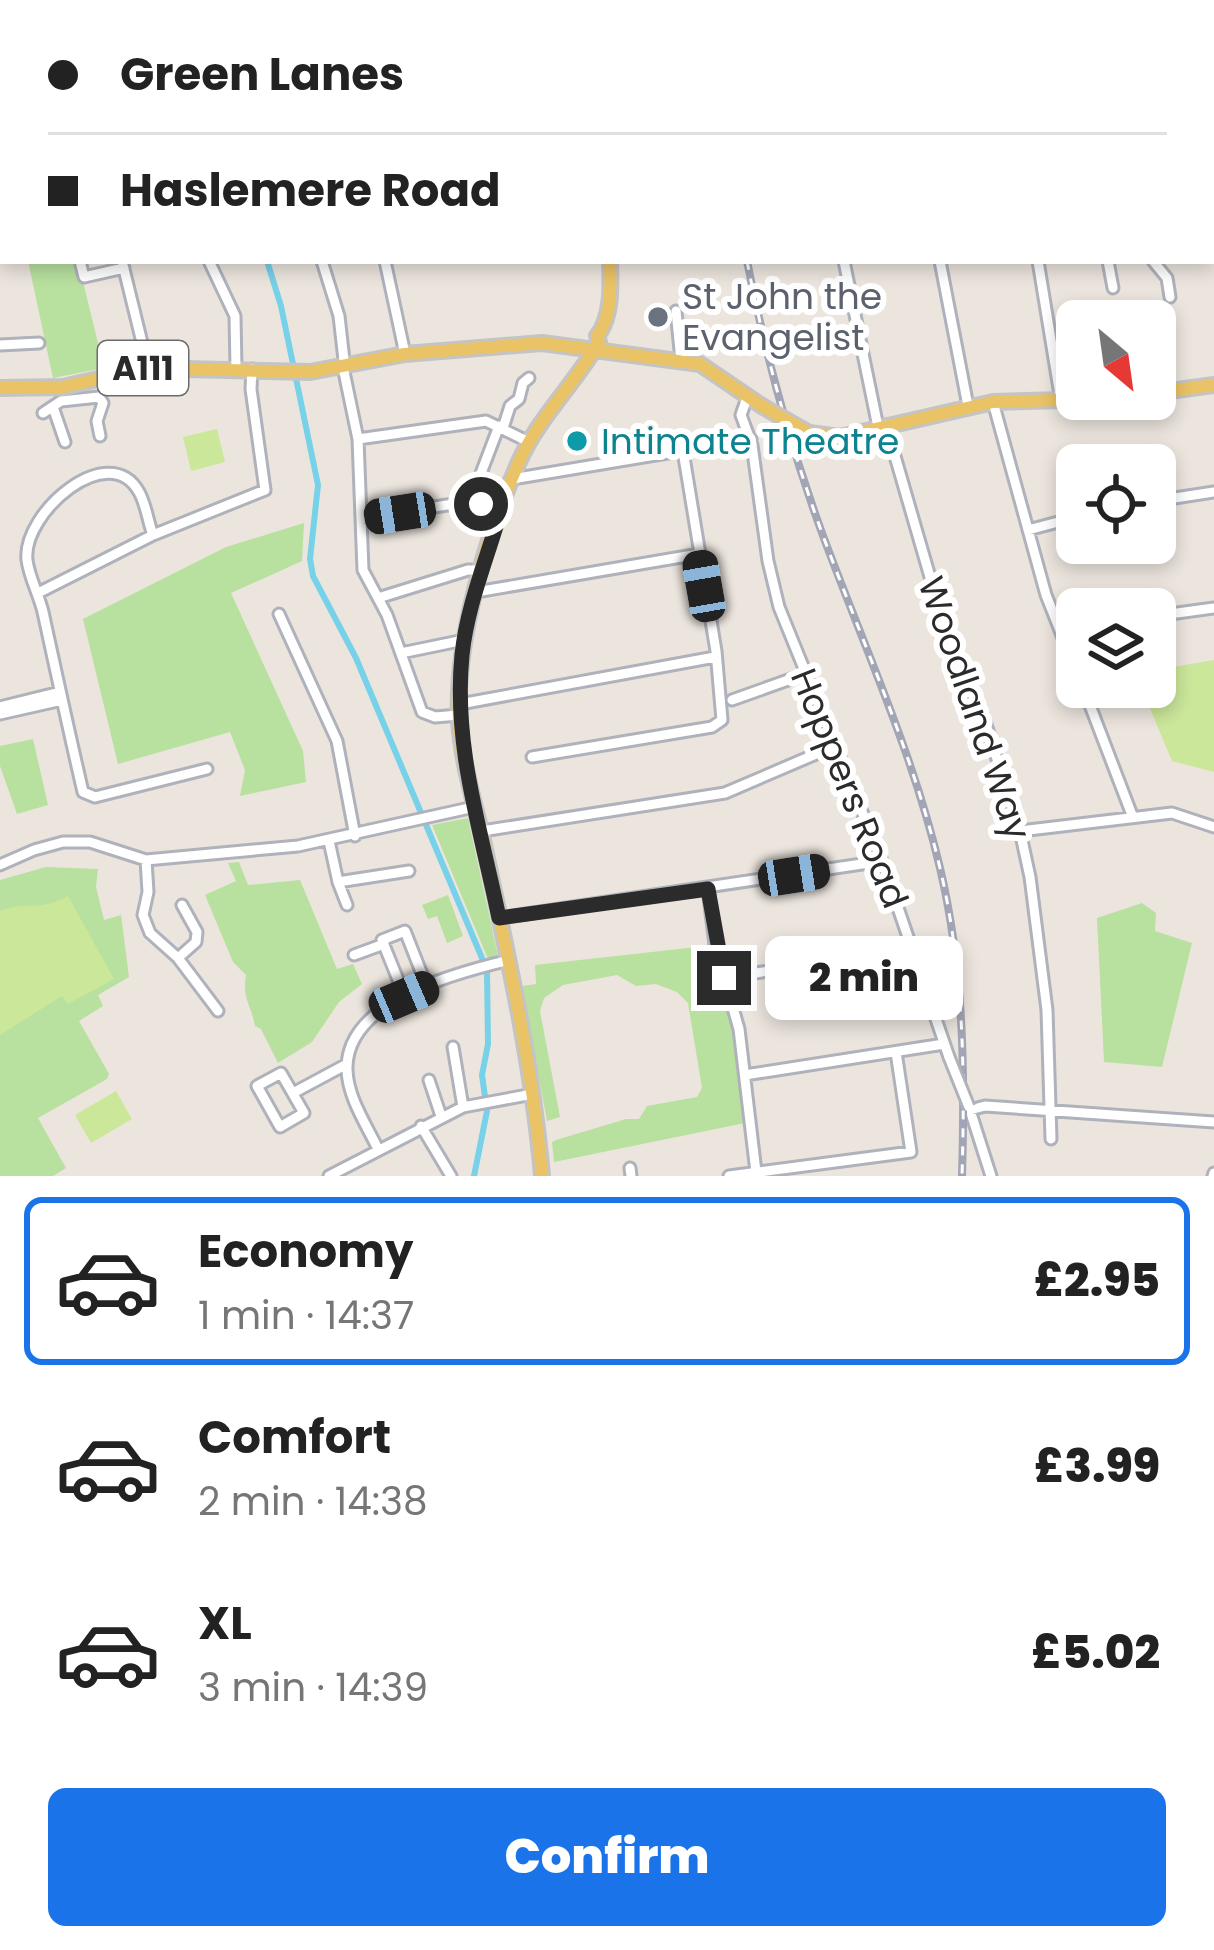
<!DOCTYPE html>
<meta charset="utf-8">
<style>
:root{--surface:#fff;--page:#f2f2f2;--text:#222;--muted:#767676;--line:#e0e0e0;--accent:#1a73e8}
body{margin:0;font-family:Poppins,sans-serif;background:var(--page);color:var(--text);height:100vh;display:flex;flex-direction:column;font-size:45px;white-space:nowrap}
*{box-sizing:border-box;margin:0}
p{font-size:39px;color:var(--muted)}
.icon{flex:none;width:66px;height:66px;fill:none;stroke:currentColor;stroke-width:2;stroke-linecap:round;stroke-linejoin:round}
.map{position:relative;height:1176px;overflow:hidden}
.side{display:flex;flex-direction:column;background:var(--surface);flex:1}
.side>*{flex:none}
.banner{position:absolute;left:0px;top:0px;width:1215px;height:264px;box-shadow:0 6px 18px #0003;display:grid;align-content:center;height:264px;padding:0 48px;background:var(--surface)}
.needle{width:78px;rotate:151deg}
.tools{position:absolute;left:1056px;top:300px;display:grid;gap:24px}
.tools a{display:grid;place-items:center;width:120px;height:120px;border-radius:18px;background:var(--surface);box-shadow:0 6px 18px #0003;font-size:60px}
.end{position:absolute;width:54px;height:54px;margin:-27px;border:15px solid #2b2b2b;background:#fff;box-shadow:0 0 0 6px #fff}
.from{border-radius:50%}
.bubble{position:absolute;height:84px;border-radius:18px;background:var(--surface);box-shadow:0 6px 18px #0003;font-size:39px;font-weight:800;line-height:84px;text-align:center}
.car{position:absolute;width:36px;height:72px;margin:-36px -18px;border-radius:15px;box-shadow:0 0 9px 3px #0007;background:linear-gradient(#222 24%,#8ab4d8 0 40%,#222 0 76%,#8ab4d8 0 86%,#222 0)}
.banner b{display:flex;align-items:center;gap:42px;height:114px;font-size:45px}
.banner b+b{border-top:3px solid var(--line)}
.banner i{width:30px;height:30px;background:var(--text)}
ul{padding:21px 0 0;list-style:none}
li{display:flex;align-items:center;gap:36px;height:168px;margin:0 24px 18px;padding:0 24px;border:6px solid transparent;border-radius:18px}
li div{flex:1}
li b{display:block;font-size:45px}
li em{font-style:normal;font-weight:800}
li.selected{border-color:var(--accent)}
li>.icon{width:108px;height:108px;stroke-width:1.5}
.primary-button{display:flex;gap:24px;margin-top:auto;padding:24px 48px}
.primary-button a{flex:1;height:138px;border-radius:18px;background:var(--accent);color:#fff;font-size:48px;font-weight:800;line-height:138px;text-align:center}
.map>svg:first-child{display:block}
</style>
<div class="map">
<svg width="1214" height="1176" viewBox="0 0 1214 1176">
<rect width="100%" height="100%" fill="#ece5de"/>
<path fill="#b8e09e" d="M28 261H78L104 368 53 378Z
M304 523 302 561 231 593 303 751 306 782 240 796 245 770 230 732 118 764 83 619 226 547Z
M33 739 48 805 17 814 0 766V746Z
M468 818 498 956 488 959 432 825Z
M239 862 248 885 300 880 337 969 353 964 362 984 339 1002 312 1042 278 1063 261 1029 255 1026C251 1004 242 999 246 975L233 962 205 895 236 881 228 863Z
M46 867 98 869 96 887 104 920 121 915 129 977 98 995 103 1006 79 1021 109 1074 107 1079 38 1118 66 1168 53 1176H0V880Z
M448 895 463 936 447 943 437 916 428 919 422 905Z
M1142 903 1156 913 1155 931 1192 943 1162 1067 1104 1062 1097 918Z
M715 945 742 1057 750 1122 554 1162 552 1142 556 1140 626 1119H639L647 1106 697 1097 702 1088 688 1003 677 992 656 984 636 986 617 975 563 985 544 998 540 1011 560 1117 547 1121 522 986 536 984 535 965Z"/>
<path fill="#cbe79a" d="M217 429 225 462 191 471 183 437Z
M1214 660V772L1172 761 1141 687H1155V670Z
M68 896 114 979 68 1004 62 996 0 1035V911C29 900 36 913 68 896Z
M116 1091 132 1119 91 1143 75 1115Z"/>
<g fill="none" stroke-linecap="round" stroke-linejoin="round">
<path stroke="#77d1e9" stroke-width="3" d="M757 296 776 291"/>
<path stroke="#77d1e9" stroke-width="6" d="M71 0 72 3
M267 261 281 306 318 485 310 559 313 576 356 658 487 970 488 1044 482 1075 487 1111 474 1176"/>
<g stroke="#afb2bb" stroke-width="15">
<path id="minor" d="M29 0 30 3
M103 0V3
M146 0V3
M239 0V3
M615 0 638 3
M1200 0V3
M330 3 331 0
M799 3V0
M899 3V0
M993 3 994 0
M1100 3V0
M1212 29 1214 30
M1212 79 1214 76
M1212 135H1214
M80 261 84 277 124 268
M122 261 148 367
M209 261 235 316 236 368
M322 261 339 316 344 360
M385 261 405 354
M844 261 878 427
M940 261 968 406
M1038 261 1061 401
M1108 261 1113 288
M1153 261 1167 278 1170 297
M676 311 681 360
M1163 335 1168 391
M0 345 39 343
M343 367 358 439 363 570 387 615 422 712 435 717 459 715
M748 395 741 415 752 445 768 561 779 607 882 861 949 1057
M993 402 1046 595 1077 673
M53 407 65 442
M43 413 61 401 99 397 103 403 97 421 100 436
M886 425 950 646 983 715 1020 831 1030 877 1047 1010 1051 1139
M503 428 510 406 519 399 523 383 529 378
M358 439 486 421 529 442
M512 479 751 439
M1155 501 1214 492
M470 502 499 426
M362 519 465 502 500 513
M1028 530 1077 517
M153 535C148 522 146 504 139 492 109 438 22 513 27 560 29 577 39 595 43 612 56 672 69 732 83 792L95 797 207 769
M476 592 699 554
M38 593 153 535 265 490 251 389 252 369
M378 598 468 570H482
M279 614 337 741 355 836
M1155 616 1214 608
M401 653 464 640
M1083 687 1132 815
M732 700 805 674
M460 704 715 657
M0 707 60 692
M0 714 62 700
M532 757 712 727 722 720 716 651 683 451
M482 831 725 793 837 745
M1020 831 1172 813 1214 827
M329 841 338 882 347 905
M146 860 148 892 143 915 150 933 178 958 218 1011
M0 865 34 850 63 842H90L146 860 298 846 474 807
M338 882 409 871
M708 889 715 945 739 1029 756 1172
M499 918 882 861
M354 955 384 944
M178 958 196 942 197 932 182 905
M724 978 914 948
M405 997 382 940 405 931 427 987
M453 1047 463 1107
M281 1073 304 1113 280 1127 257 1086Z
M745 1075 944 1044
M429 1080 441 1116
M293 1093 347 1064
M969 1107 991 1176
M970 1110 985 1106 1214 1122
M421 1126 451 1176
M378 1149C366 1124 348 1098 347 1070 345 1001 455 973 509 960
M630 1168 631 1176
M329 1176 463 1107 533 1094
M729 1176 911 1152 896 1052
M1213 1176 1214 1173"/>
</g>
<g stroke="#c4c4c4" stroke-width="18">
<path id="major" d="M587 0 588 3
M0 388 63 387 146 368 310 372 405 354 542 343 700 364 762 406
M1155 393 1214 385
M809 433 840 437 993 402 1101 399
M542 1176C533 1070 509 961 486 854 477 810 462 767 459 720 455 642 486 536 518 464 538 418 574 385 599 342L597 336C612 318 611 285 610 261"/>
</g>
<use href="#minor" stroke="#fff" stroke-width="9"/>
<use href="#major" stroke="#eac366" stroke-width="12"/>
<g stroke="#a1a5b5" stroke-width="8">
<path id="rail" d="M717 0 718 3
M747 261C765 353 790 445 822 533 863 644 913 753 940 868 964 970 965 1072 962 1176"/>
</g>
<use href="#rail" stroke="#fff" stroke-width="3" stroke-dasharray="9" stroke-linecap="butt"/>
<g stroke="#afb2bb" stroke-width="15" stroke-linecap="butt">
<path id="minor-bridge" d="M949 1057 969 1107"/>
</g>
<g stroke="#c4c4c4" stroke-width="18" stroke-linecap="butt">
<path id="major-bridge" d="M762 406 809 433"/>
</g>
<use href="#minor-bridge" stroke="#fff" stroke-width="9"/>
<use href="#major-bridge" stroke="#eac366" stroke-width="12"/>
</g>
<g fill="none" stroke-linecap="round" stroke-linejoin="round">
<path stroke="#2b2b2b" stroke-width="15" d="M481 504 500 513C487 559 467 606 462 655 453 746 481 830 499 918L708 889 724 978"/>
</g>
<circle fill="#6b7280" stroke="#fff" stroke-width="4.5" cx="658" cy="317" r="12"/>
<circle fill="#0f9aa8" stroke="#fff" stroke-width="4.5" cx="577" cy="441" r="12"/>
<g text-anchor="middle" stroke-width="12" stroke-linejoin="round" paint-order="stroke">
<rect fill="#fff" stroke="#6b6b6b" stroke-width="3" x="98" y="341" width="90" height="54" rx="9"/>
<g font-size="33" font-weight="bold" fill="#2b2b2b">
<text x="143" y="380">A111</text>
</g>
<g font-size="36" fill="#5b616d" stroke="#fff" text-anchor="start">
<text x="682" y="309">St John the<tspan x="682" dy="41">Evangelist</tspan></text>
</g>
<g font-size="36" fill="#0d838f" stroke="#fff" text-anchor="start">
<text x="601" y="454">Intimate Theatre</text>
</g>
<g font-size="36" fill="#2b2b2b" stroke="#fff">
<text transform="translate(975 708) rotate(71)" y="13">Woodland Way</text>
<text transform="translate(850 788) rotate(68)" y="13">Hoppers Road</text>
</g>
</g>
</svg>
<div class="tools">
<a><svg class="needle" viewBox="-14 -14 28 28"><path d="M0-13l5 13h-10z" fill="#e53935"/><path d="M0 13l5-13h-10z" fill="#767676"/></svg></a>
<a><svg class="icon" aria-label="locate" viewBox="0 0 24 24"><circle cx="12" cy="12" r="6"/><path d="M12 2v4M12 18v4M2 12h4M18 12h4"/></svg></a>
<a><svg class="icon" aria-label="layers" viewBox="0 0 24 24"><path d="M12 4l9 5-9 5-9-5zM3 14l9 5 9-5"/></svg></a>
</div>
<i class="end from" style="left:481px;top:504px"></i>
<i class="end" style="left:724px;top:978px"></i>
<div class="bubble" style="left:765px;top:936px;width:198px">2 min</div>
<i class="car" style="left:400px;top:513px;rotate:261deg"></i>
<i class="car" style="left:704px;top:586px;rotate:350deg"></i>
<i class="car" style="left:794px;top:875px;rotate:81deg"></i>
<i class="car" style="left:404px;top:997px;rotate:67deg"></i>
<div class="banner">
<b><i class="from"></i>Green Lanes</b>
<b><i></i>Haslemere Road</b>
</div>
</div>
<section class="side">
<ul>
<li class="selected"><svg class="icon" aria-label="car" viewBox="0 0 24 24"><path d="M5 17H2v-5l4-1 3-4h7l3 4 3 1v5h-3M9 17h6M6 11h13"/><circle cx="7" cy="17" r="2"/><circle cx="17" cy="17" r="2"/></svg><div><b>Economy</b><p>1 min · 14:37</p></div><em>£2.95</em></li>
<li><svg class="icon" aria-label="car" viewBox="0 0 24 24"><path d="M5 17H2v-5l4-1 3-4h7l3 4 3 1v5h-3M9 17h6M6 11h13"/><circle cx="7" cy="17" r="2"/><circle cx="17" cy="17" r="2"/></svg><div><b>Comfort</b><p>2 min · 14:38</p></div><em>£3.99</em></li>
<li><svg class="icon" aria-label="car" viewBox="0 0 24 24"><path d="M5 17H2v-5l4-1 3-4h7l3 4 3 1v5h-3M9 17h6M6 11h13"/><circle cx="7" cy="17" r="2"/><circle cx="17" cy="17" r="2"/></svg><div><b>XL</b><p>3 min · 14:39</p></div><em>£5.02</em></li>
</ul>
<div class="primary-button"><a>Confirm</a></div>
</section>
